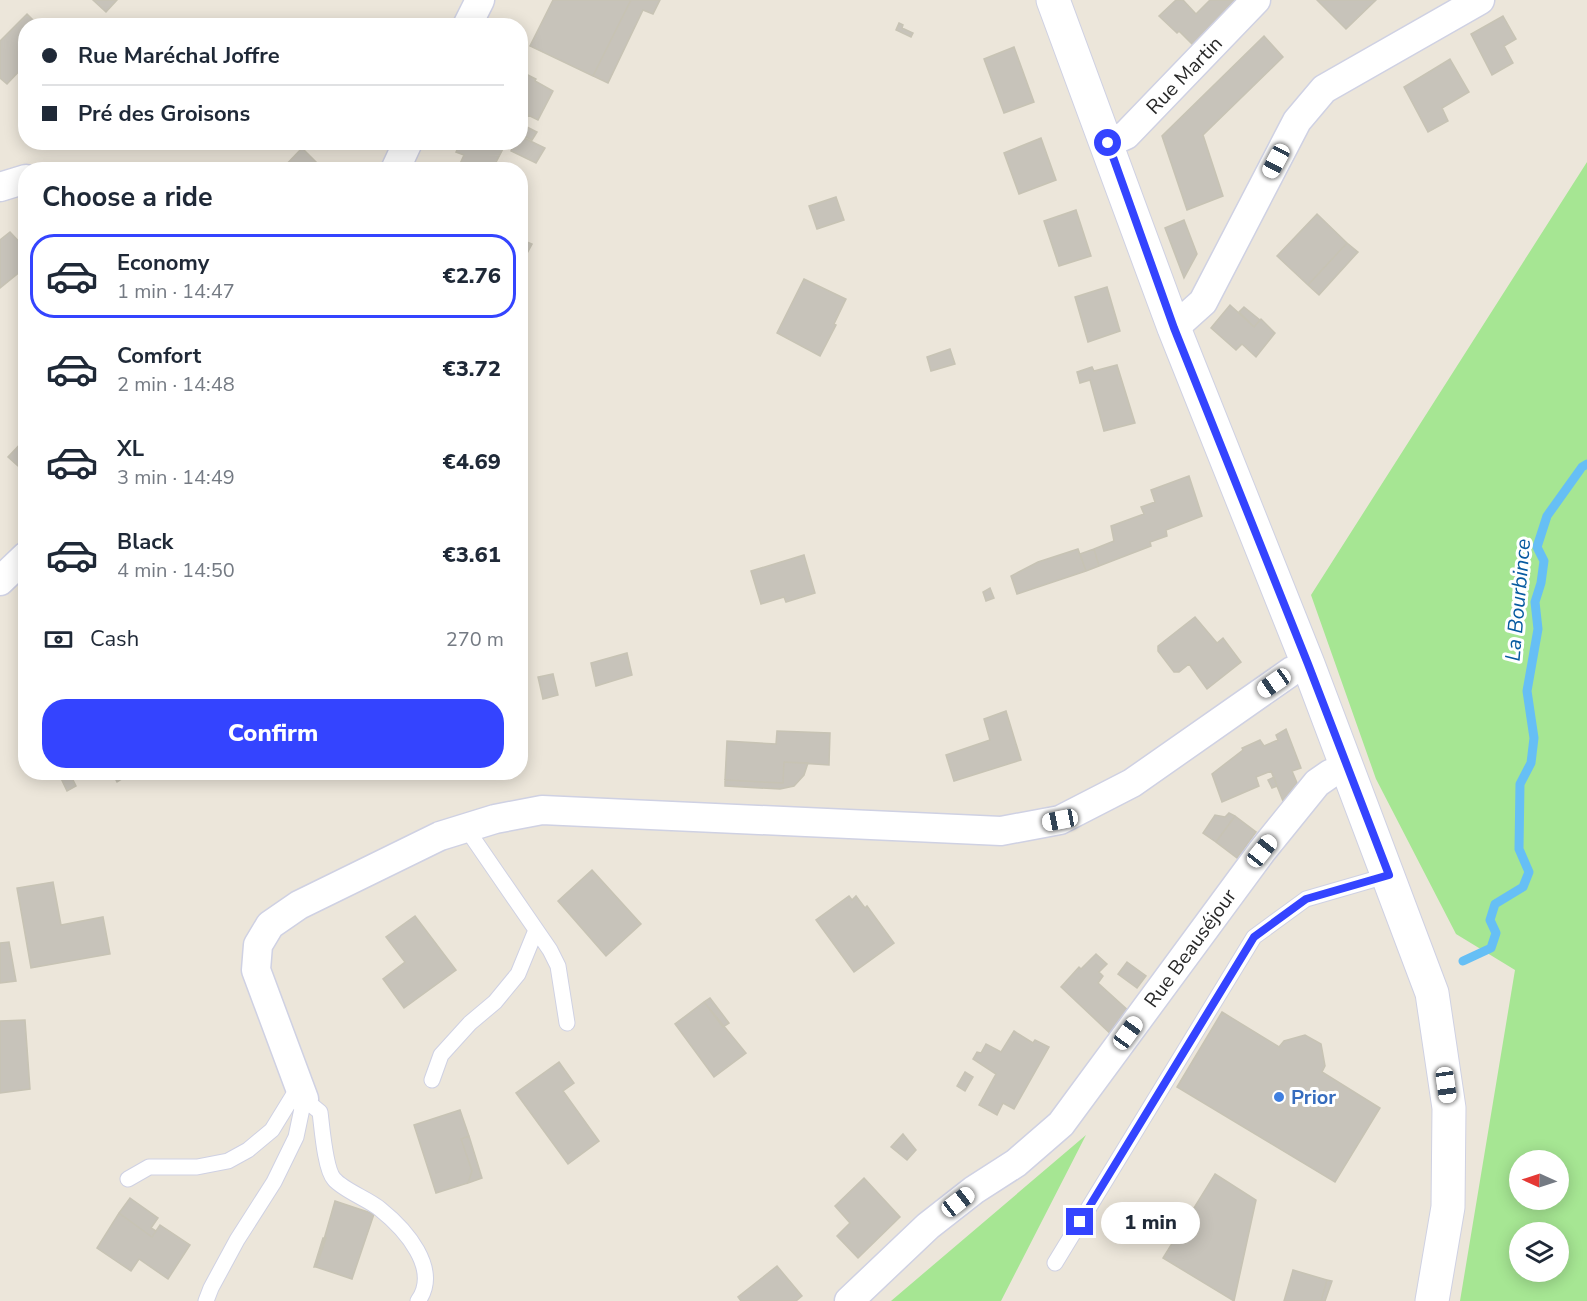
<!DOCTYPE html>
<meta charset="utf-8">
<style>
:root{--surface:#fff;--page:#f6f6f7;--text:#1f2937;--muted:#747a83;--line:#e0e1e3;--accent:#3444ff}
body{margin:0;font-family:"Nunito Sans",sans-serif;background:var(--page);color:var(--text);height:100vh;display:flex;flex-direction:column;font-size:22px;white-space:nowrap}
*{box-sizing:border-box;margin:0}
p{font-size:20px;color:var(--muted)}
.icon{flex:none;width:33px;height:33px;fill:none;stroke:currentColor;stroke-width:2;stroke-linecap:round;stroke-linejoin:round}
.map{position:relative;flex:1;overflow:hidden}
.details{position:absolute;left:18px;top:162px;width:510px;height:618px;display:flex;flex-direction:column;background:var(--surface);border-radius:24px;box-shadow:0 3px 15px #0003}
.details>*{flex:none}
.guide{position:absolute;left:18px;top:18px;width:510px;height:132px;border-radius:24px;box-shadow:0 3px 15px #0003;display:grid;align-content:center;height:132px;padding:0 24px;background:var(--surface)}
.needle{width:39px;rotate:273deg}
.buttons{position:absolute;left:1509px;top:1150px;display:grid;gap:12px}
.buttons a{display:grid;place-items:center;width:60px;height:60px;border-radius:50%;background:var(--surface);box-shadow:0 3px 15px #0003;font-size:30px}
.end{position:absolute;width:27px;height:27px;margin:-14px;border:8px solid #3444ff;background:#fff;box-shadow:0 0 0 3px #fff}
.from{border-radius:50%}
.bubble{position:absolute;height:42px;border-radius:21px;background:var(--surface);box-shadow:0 3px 15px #0003;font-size:20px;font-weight:800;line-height:42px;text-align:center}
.car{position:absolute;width:18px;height:36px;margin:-18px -9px;border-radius:8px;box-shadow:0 0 4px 2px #0007;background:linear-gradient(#fff 24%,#345 0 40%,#fff 0 76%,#345 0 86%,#fff 0)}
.guide b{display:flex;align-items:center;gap:21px;height:57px;font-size:22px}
.guide b+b{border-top:2px solid var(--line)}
.guide i{width:15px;height:15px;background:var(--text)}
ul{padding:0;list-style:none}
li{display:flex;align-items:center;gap:18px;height:84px;margin:0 12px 9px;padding:0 12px;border:3px solid transparent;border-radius:24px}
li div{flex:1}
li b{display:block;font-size:22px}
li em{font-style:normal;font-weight:800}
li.on{border-color:var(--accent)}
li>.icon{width:54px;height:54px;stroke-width:1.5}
h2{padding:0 24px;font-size:27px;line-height:72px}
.pay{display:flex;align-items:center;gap:15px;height:66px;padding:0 24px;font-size:22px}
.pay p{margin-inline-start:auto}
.button{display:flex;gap:12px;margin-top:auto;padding:12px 24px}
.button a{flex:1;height:69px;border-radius:24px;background:var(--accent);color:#fff;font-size:24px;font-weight:800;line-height:69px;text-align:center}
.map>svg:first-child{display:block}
</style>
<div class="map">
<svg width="1587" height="1301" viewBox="0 0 1587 1301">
<rect width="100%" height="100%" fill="#ece6da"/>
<path fill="#a6e693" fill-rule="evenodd" d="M1587 162V1301H1460L1515 970 1456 934 1376 779 1311 595ZM1520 1161H1558V1200H1520ZM1520 1233H1558V1272H1520Z
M1086 1135 1001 1301H891Z"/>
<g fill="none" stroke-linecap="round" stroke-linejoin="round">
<path stroke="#66bff5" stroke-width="9" d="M1463 961 1491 948 1496 933 1490 920 1495 904 1523 887 1529 872 1519 849 1520 784 1531 763 1534 738 1527 691 1538 629 1535 602 1541 583 1544 561 1537 547 1547 516 1582 467 1587 464"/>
</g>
<path fill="#c7c3ba" stroke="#c7c3b4" stroke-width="1.5" d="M93 0H117L106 12Z
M553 0H631L593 76 530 46Z
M631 0H660L653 14 643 10 608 83 593 76Z
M1176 0H1183L1196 14 1210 0H1238L1194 46 1179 31 1177 33 1159 16Z
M1317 0H1376L1346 29Z
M27 14 39 26H26V64L7 84 0 78V41Z
M1503 16 1516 39 1504 46 1513 63 1492 75 1471 34Z
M899 23 903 25 902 28 913 33 911 37 896 30Z
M1264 36 1283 57 1203 135 1223 196 1187 210 1162 136Z
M1014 47 1034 102 1004 113 984 59Z
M1450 59 1469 92 1442 108 1448 121 1428 132 1404 87Z
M520 71 536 79 535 81 553 91 538 120 528 115 523 125 537 132 532 140 520 134Z
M520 136 545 148 536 163 511 151 515 142H520Z
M1041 138 1056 180 1019 194 1004 153Z
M461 142H505L506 143 492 170H466L459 166 464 155 456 152Z
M302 148 324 170H281Z
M836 197 844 220 817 229 809 206Z
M1076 210 1091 256 1059 266 1044 221Z
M1317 214 1347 243 1308 285 1277 256Z
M1184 220 1197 254 1184 278 1165 228Z
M10 232 26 249V267L0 288V240Z
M520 239 532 244 524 259 520 257Z
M1347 243 1358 252 1319 295 1308 285Z
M804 279 846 299 834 324 836 325 820 356 777 333Z
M1107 287 1120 331 1088 342 1075 297Z
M1230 305 1254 327 1261 319 1275 333 1256 357 1242 344 1236 350 1211 328Z
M1244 307 1260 320 1254 327 1239 312Z
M950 349 955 364 931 371 927 357Z
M1117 365 1135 423 1104 431 1090 380 1080 383 1077 372 1092 367 1094 371Z
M26 438V473L8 457Z
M1189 476 1202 516 1166 530 1167 536 1150 542 1151 546 1099 566 1094 549 1114 541 1111 526 1144 514 1141 507 1155 502 1151 490Z
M1078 549 1086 571 1017 594 1011 576 1038 562Z
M1094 549 1099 566 1086 571 1080 554Z
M804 555 815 593 786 602 784 597 761 604 751 571Z
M990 588 994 598 986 601 983 592Z
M1195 617 1217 643 1223 638 1241 662 1207 689 1189 664 1179 672H1174L1158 651V646Z
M627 653 632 675 596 686 591 663Z
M553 674 558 695 543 699 538 677Z
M1006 711 1021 760 954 781 946 755 990 740 984 719Z
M1286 729 1301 768 1292 771 1297 783 1283 801 1271 771 1256 777 1259 786 1222 802 1212 774 1243 750 1242 748 1260 740 1264 746 1278 740 1276 735Z
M777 731 830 733 829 765 784 762 783 783 725 780 727 741 776 744Z
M784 762 808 763 804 775 794 786 780 789 725 786V780L783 783Z
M58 772H69L76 786 67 791Z
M112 772H133L117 782Z
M1274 777 1277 786 1272 788 1268 780Z
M1229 813 1235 816 1216 842 1203 833 1215 815 1225 817Z
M1235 816 1256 832 1237 858 1216 842Z
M592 870 641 924 606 956 558 901Z
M53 882 61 925 103 917 110 954 31 968 17 888Z
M849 896 852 900 856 896 865 908 867 906 894 943 854 972 816 920Z
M415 916 456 970 404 1008 383 979 405 962 386 937Z
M9 942 16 981 0 983V943Z
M1096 954 1107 964 1099 972 1103 976 1098 983 1130 1012 1113 1036 1061 987 1079 967 1081 969Z
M1127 962 1146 976 1137 988 1118 974Z
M710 998 729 1023 723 1027 704 1002Z
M704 1002 746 1053 714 1077 675 1024Z
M1222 1012 1279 1047 1284 1041 1305 1035 1321 1044 1325 1066 1322 1072 1380 1108 1335 1182 1177 1087Z
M25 1020 30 1089 0 1093V1021Z
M1014 1031 1033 1043 1035 1040 1049 1047 1014 1109 1003 1103 997 1115 979 1105 996 1074 973 1059 977 1052 981 1053 986 1044 1001 1052Z
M559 1062 574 1083 563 1091 599 1141 568 1164 516 1093Z
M965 1072 973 1077 965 1091 957 1086Z
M460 1110 469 1136 461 1139 472 1171 468 1183 436 1193 414 1125Z
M903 1134 916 1150 907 1160 891 1147Z
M469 1136 482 1178 468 1183 472 1171 461 1139Z
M1215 1174 1256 1200 1234 1301 1163 1258Z
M864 1178 900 1217 858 1258 837 1236 850 1223 835 1206Z
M130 1198 158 1218 151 1228 156 1231 152 1237 119 1213Z
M335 1201 374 1214 352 1279 316 1267Z
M119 1213 152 1237 160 1225 190 1245 168 1279 139 1259 131 1271 97 1248Z
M323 1238H326L316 1267H314Z
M777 1266 802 1296 796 1301H741L738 1297Z
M1293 1270 1327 1280 1321 1301H1284Z
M1327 1280 1332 1281 1325 1301H1321Z"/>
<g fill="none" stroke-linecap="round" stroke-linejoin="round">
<g stroke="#cfd1e3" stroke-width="17">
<path id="service" d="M466 828 550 950 558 966 567 1023
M432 1080 441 1055 470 1023 495 1002 518 974 536 930
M128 1179 149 1167H197L228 1161 248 1150 272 1130 299 1086
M1055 1263 1254 937 1306 899 1389 875
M206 1301 211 1288 237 1240 274 1182 296 1137 304 1099 320 1112C322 1127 325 1169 334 1179 343 1190 368 1199 380 1209 405 1229 441 1269 418 1301"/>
</g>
<g stroke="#cfd1e3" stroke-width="31">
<path id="minor" d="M467 26 480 0
M1108 143 1126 135 1256 0
M395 170 408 142
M0 187 26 179
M1174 328 1203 302 1297 121 1324 89 1480 0
M0 581 26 556
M304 1099 256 970 258 945 270 925 299 905 440 836 495 819 542 810 1001 831 1060 820 1132 783 1292 671 1308 664
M849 1301 928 1226 974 1190 1016 1163 1061 1124 1262 851 1317 783 1330 774 1347 767"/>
</g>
<g stroke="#cfd1e3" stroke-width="35">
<path id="secondary" d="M1053 0 1174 328 1308 664 1432 993 1449 1108 1448 1207 1432 1301"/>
</g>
<use href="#service" stroke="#fff" stroke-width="15"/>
<use href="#minor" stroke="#fff" stroke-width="28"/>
<use href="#secondary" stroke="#fff" stroke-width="33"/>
</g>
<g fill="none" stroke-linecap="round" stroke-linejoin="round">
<path stroke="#3444ff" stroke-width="8" d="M1080 1222 1254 937 1306 899 1389 875 1308 664 1174 328 1108 143"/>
</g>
<circle fill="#3f7fe0" stroke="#fff" stroke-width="2" cx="1279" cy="1097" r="6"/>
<g text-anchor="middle" stroke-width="6" stroke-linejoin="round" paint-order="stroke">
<g font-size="20" fill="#292929" stroke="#fff">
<text transform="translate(1184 75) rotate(-46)" y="7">Rue Martin</text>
<text transform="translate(1190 948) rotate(-54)" y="7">Rue Beauséjour</text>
</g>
<g font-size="20" font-weight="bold" fill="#366cbe" stroke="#fff" text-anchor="start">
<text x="1291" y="1104">Prior</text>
</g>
<g font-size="21" font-style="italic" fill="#065aa0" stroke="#fff">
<text transform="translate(1518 600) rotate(-85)" y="7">La Bourbince</text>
</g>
</g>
</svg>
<div class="buttons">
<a><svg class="needle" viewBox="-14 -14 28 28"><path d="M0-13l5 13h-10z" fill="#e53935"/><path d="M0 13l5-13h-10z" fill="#747a83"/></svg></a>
<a><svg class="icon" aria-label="layers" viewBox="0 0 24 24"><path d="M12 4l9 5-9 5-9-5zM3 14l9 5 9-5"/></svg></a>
</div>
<i class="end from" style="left:1108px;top:143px"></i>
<i class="end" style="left:1080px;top:1222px"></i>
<div class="bubble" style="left:1101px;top:1202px;width:99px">1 min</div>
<i class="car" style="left:1276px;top:161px;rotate:208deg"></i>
<i class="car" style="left:1274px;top:683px;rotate:235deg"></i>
<i class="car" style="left:1060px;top:820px;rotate:259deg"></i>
<i class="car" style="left:1262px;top:851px;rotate:39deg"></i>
<i class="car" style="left:1128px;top:1033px;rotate:36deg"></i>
<i class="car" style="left:1446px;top:1085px;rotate:172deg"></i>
<i class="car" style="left:958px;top:1202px;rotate:52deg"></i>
<div class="guide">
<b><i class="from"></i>Rue Maréchal Joffre</b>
<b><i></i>Pré des Groisons</b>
</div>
<section class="details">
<h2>Choose a ride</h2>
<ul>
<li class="on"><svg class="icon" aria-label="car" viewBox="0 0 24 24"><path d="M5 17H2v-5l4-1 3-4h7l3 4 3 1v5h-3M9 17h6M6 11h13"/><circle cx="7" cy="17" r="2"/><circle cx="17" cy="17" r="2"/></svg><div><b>Economy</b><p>1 min · 14:47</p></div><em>€2.76</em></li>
<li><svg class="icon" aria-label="car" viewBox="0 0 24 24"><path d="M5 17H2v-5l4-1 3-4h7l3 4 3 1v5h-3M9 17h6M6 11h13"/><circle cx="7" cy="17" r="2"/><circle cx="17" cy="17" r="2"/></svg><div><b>Comfort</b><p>2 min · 14:48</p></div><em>€3.72</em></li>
<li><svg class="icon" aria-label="car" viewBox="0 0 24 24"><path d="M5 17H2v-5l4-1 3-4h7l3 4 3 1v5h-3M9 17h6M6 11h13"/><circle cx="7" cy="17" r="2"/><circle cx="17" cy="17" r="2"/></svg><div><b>XL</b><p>3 min · 14:49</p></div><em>€4.69</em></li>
<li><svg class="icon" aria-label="car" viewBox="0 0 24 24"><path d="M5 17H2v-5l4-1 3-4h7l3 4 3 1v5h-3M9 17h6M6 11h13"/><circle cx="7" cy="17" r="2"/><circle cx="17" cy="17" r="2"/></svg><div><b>Black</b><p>4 min · 14:50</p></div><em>€3.61</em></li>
</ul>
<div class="pay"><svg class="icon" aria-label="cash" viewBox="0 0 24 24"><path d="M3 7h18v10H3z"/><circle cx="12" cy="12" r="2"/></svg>Cash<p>270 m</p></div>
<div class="button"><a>Confirm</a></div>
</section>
</div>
